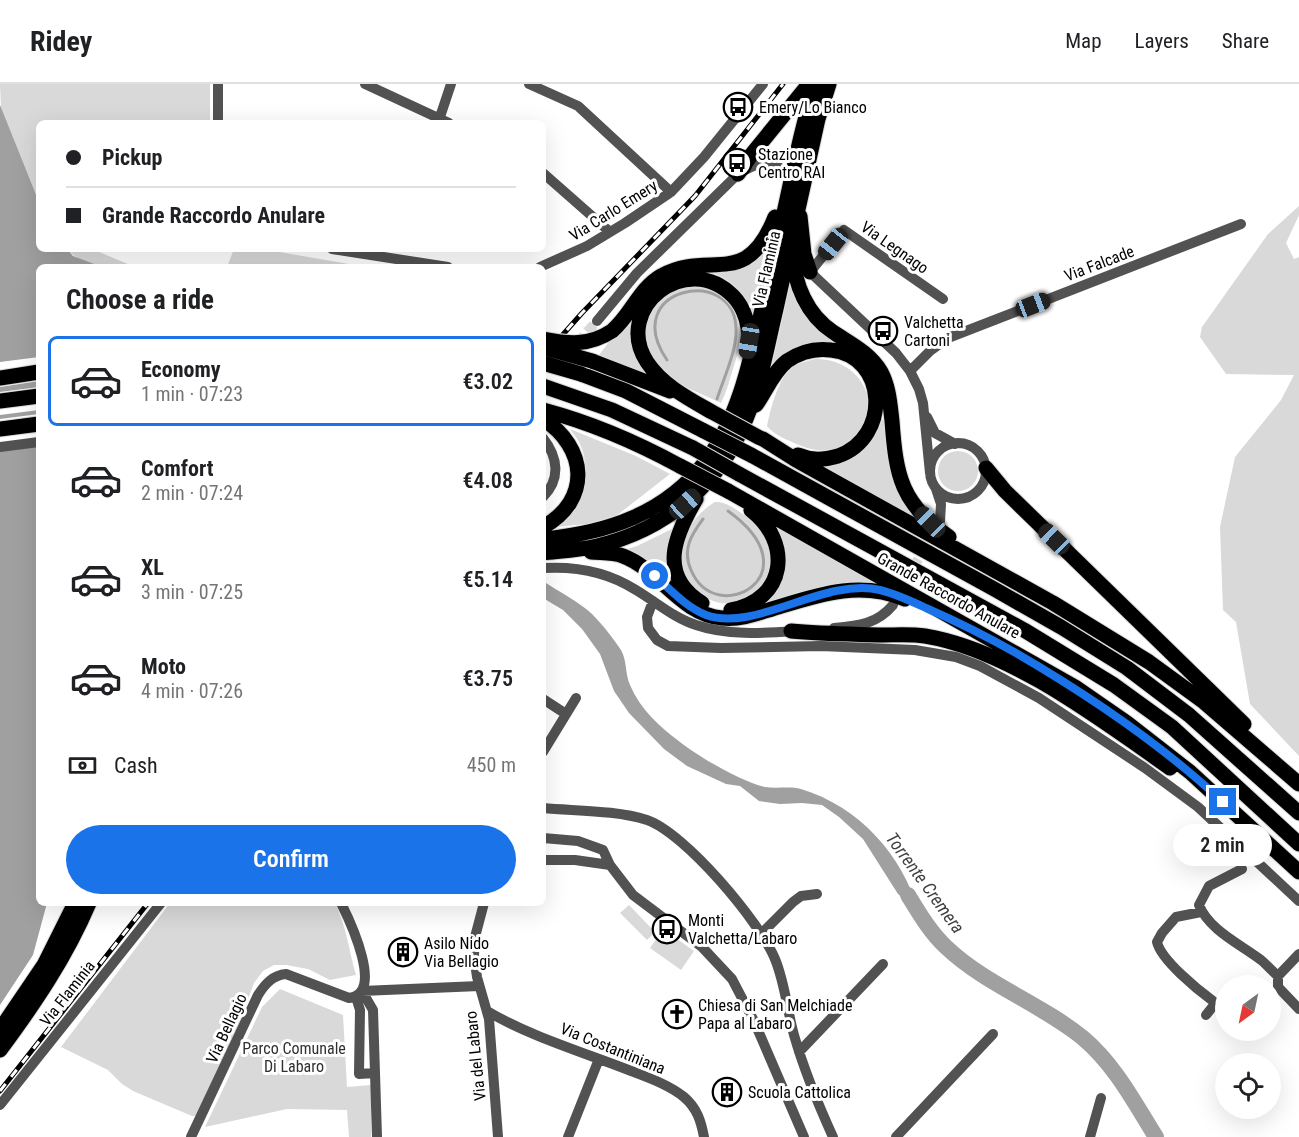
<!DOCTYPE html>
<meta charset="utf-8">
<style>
:root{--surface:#fff;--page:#f6f6f6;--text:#202124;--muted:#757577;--line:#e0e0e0;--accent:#1a73e8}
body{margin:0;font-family:"Roboto Condensed",sans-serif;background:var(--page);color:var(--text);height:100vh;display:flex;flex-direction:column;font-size:22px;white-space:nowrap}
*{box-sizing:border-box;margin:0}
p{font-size:20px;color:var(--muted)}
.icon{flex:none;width:33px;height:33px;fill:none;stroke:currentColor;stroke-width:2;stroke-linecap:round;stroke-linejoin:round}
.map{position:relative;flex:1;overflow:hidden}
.panel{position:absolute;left:36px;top:180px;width:510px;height:642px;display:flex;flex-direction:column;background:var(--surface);border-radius:9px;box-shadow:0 6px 24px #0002}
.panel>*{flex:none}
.guide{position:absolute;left:36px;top:36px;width:510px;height:132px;border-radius:9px;box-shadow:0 6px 24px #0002;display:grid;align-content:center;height:132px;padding:0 30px;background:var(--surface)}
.needle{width:39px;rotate:213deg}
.tools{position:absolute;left:1215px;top:891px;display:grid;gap:12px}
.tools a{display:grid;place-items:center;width:66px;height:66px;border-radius:50%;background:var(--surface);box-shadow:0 6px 24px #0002;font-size:30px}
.end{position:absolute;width:27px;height:27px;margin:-14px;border:8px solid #1a73e8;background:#fff;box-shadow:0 0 0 3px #fff}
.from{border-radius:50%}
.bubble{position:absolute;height:42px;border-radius:21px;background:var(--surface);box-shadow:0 6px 24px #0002;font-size:20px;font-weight:600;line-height:42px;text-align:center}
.car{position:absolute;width:18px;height:36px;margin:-18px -9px;border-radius:8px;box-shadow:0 0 4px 2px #0007;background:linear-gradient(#222 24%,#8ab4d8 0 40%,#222 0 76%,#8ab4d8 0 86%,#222 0)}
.guide b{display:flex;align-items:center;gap:21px;height:57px;font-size:22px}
.guide b+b{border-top:2px solid var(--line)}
.guide i{width:15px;height:15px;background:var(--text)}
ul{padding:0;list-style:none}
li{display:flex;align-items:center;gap:18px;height:90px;margin:0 12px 9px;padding:0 18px;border:3px solid transparent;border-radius:9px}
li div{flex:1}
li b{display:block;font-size:22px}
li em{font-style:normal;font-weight:600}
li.current{border-color:var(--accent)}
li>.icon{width:54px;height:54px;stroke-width:1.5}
h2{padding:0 30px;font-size:27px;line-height:72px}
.pay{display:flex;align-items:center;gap:15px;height:66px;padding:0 30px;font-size:22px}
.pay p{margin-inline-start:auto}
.cta{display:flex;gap:12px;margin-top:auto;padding:12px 30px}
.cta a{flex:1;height:69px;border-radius:36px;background:var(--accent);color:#fff;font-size:24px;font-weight:600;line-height:69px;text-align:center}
header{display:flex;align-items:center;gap:36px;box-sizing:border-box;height:84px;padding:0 30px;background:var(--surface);border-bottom:2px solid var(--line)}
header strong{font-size:28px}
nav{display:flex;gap:33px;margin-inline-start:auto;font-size:21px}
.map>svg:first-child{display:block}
</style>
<header>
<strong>Ridey</strong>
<nav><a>Map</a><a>Layers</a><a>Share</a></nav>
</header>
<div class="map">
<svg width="1299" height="1053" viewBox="0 0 1299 1053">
<rect width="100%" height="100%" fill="#fff"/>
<path fill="#d9d9d9" d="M0 0H210V39H39V118L1 25Z
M1299 122V131L1286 159 1294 175 1299 173V672L1250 620 1236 538 1223 526 1220 443 1235 373 1281 316 1294 291 1226 290 1200 253 1202 243 1268 150Z
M770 162 751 234C744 206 733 197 707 186 733 188 754 185 770 162Z
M67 165H92L135 183C111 183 84 184 67 165Z
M234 165H262L366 183H227Z
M791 196 843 261 824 258 780 274 772 281Z
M678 202C687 202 702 199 710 203 749 220 743 255 732 288 729 298 726 309 721 319 690 304 647 292 645 253 645 247 643 239 645 234 649 219 666 211 678 202Z
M637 221 651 294 599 271Z
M815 275C844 274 870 295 869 326 869 330 866 335 864 339 853 366 824 372 799 361 788 356 775 352 767 342 771 324 778 291 796 281 802 278 809 277 815 275Z
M881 335 885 337 916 431 915 434 818 379H831Z
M570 345 636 372 670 390 616 432 586 440 555 443C580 424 594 391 580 360 578 355 573 350 570 345Z
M938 387a20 20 0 1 1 40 0a20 20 0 1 1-40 0Z
M715 418C726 417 735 425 744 431 749 434 756 436 759 441 795 478 749 538 707 514 665 490 679 439 715 418Z
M674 444 681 509 621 467 637 462Z
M777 444 880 502 826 503 799 508 753 523 782 461Z
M170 819H335C346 841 349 867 356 891L330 896 308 885 286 881H274L263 887 254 899 240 937 196 1032H192L133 1007 122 1000 108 986 61 963Z
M629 821 655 848 647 856 620 829Z
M663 845 694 867 681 886 650 864Z
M280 905 343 931 347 1003 371 1001V1053H349L347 1026 287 1025 205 1043 262 923Z"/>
<path fill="#a0a0a0" d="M0 21 39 118V165H67L73 172 102 183H39V819H47L33 871 0 921Z
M543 497C559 508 578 517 592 530 602 540 613 554 621 566 627 576 625 590 630 601 640 625 660 643 680 658 699 673 742 698 765 703 777 705 790 702 801 705 860 723 902 771 919 828L898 810 863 755 839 733 822 721 802 719 780 720 759 717 740 702 726 700 687 682 664 665 629 629 614 607 600 570 582 545 563 526 543 514Z"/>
<path fill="#fff" d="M39 273V297L0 303V278Z
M39 303V326L0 331V308Z
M39 330V362L0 367V335Z"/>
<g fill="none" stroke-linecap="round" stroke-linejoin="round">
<path stroke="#a0a0a0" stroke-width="3" d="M667 276C618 204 734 180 736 244 737 267 724 293 717 315
M703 435C691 451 682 466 691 486 716 546 816 490 728 427"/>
<path stroke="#a0a0a0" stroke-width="16" d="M908 811C919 829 930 848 946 863 986 901 1040 919 1083 954 1115 981 1134 1018 1156 1053"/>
<path stroke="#d9d9d9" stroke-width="10" stroke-dasharray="10 5" stroke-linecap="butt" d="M577 259 597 237
M899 510 926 461"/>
<g stroke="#dbdbdb" stroke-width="17">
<path id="highway" d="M738 90 752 70 809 0
M800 132 804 170 810 188
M793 170C794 200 807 231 833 248 851 260 870 269 881 288 889 303 890 320 892 337 896 392 901 420 949 453
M612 247C631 231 639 205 661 192 710 165 746 207 775 133
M592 277 670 307
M581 290 626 307 704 347
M0 294 39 288
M543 302 612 326 693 364
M0 317 39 312
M756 321C766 307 773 288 787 277 800 268 816 264 831 266 888 272 891 354 838 372 824 376 812 377 798 371
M543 326C592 339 636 358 680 382
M712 328C689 315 662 301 647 278 612 224 687 165 733 212 745 224 751 245 748 262
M543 335C587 363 592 416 543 443
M0 345 39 340
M763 355 796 376 1053 519 1149 578 1204 618 1299 700
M751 371 996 506 1061 543 1127 584 1189 631 1299 729
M986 384 1005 407 1244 640
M739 390 1024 546 1114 601 1172 643 1299 760
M728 407 1075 603 1127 639 1190 688 1299 788
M696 415C675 451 657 491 702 519
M543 455C607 449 665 430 706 377 737 336 749 283 760 234 771 187 782 139 792 92 799 61 805 30 816 0
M591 468C602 469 613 468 623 472 660 486 681 531 722 534 739 536 756 530 772 525 818 511 858 496 905 515
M543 469C561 467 580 466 597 462 666 446 720 400 746 335 761 300 767 262 776 225 790 162 804 98 818 35L829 0
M731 526C786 516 793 459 751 426
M791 547C822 550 852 550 883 551 897 551 911 550 925 552 1010 566 1100 635 1170 684
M0 946 44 881 75 819
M0 966C35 919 66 873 89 819"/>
</g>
<path stroke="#525252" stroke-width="10" d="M365 0 449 39
M529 0 578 22 671 108
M218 39V0
M438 39 451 0
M543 89 610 148
M332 165 448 183
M540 183 587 162 625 139 671 108 704 73 763 0
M597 237 637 189 738 90C762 76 768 75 792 91
M910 287 930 267 948 254 1241 140
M927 333 935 349 955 360
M543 354C558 373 561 395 543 413
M930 387a28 28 0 1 1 56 0a28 28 0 1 1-56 0Z
M0 363 39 358
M930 389 923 319 919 305 910 287 896 269 810 188 844 146 943 215
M936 405 941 420 940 437
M543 484C576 482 608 488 636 506 656 518 674 534 696 541 728 552 765 549 798 547
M653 517 647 533 648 544 657 556 668 562 721 564 821 562 915 566 956 573 980 582 1039 614 1145 684 1198 723 1299 817
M834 544C859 542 877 540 893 521
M543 615 566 630
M543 668 576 614
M543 724C576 727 616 726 647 736 685 749 760 838 775 875 785 899 787 926 794 951 804 986 818 1020 833 1053
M543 754 578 757 603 766 610 781 633 811 702 863 732 895 754 937 804 1053
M543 776H575L610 781
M1242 785 1209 802 1199 821C1209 846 1240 860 1261 876 1267 881 1272 887 1278 892V903L1299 925
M484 819 475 853 474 871 477 893 489 935 498 1053
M1201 828 1176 833 1162 849 1157 858C1161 876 1198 906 1213 917L1214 921 1206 931
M761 850 793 818 801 812 817 810
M1278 892 1299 870
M356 913 360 926 359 990 375 989 373 926 362 907 479 902
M487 927C527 951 582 968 626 985 646 993 668 1000 684 1013 697 1024 701 1037 704 1053
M799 968 883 880
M375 989 377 1053
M0 1021 161 819
M191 1053 258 911C265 900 273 891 286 890L349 914C385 911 350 837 341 819
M568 1053 599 975
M896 1053 993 950
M1090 1053 1101 1014"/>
<use href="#highway" stroke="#000" stroke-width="15"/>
<g stroke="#000" stroke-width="5">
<path id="rail" d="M543 273 582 229 695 112 783 0
M0 1007 148 819"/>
</g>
<use href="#rail" stroke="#fff" stroke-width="3" stroke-dasharray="9" stroke-linecap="butt"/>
<g stroke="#dbdbdb" stroke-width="17" stroke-linecap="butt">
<path id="highway-bridge" d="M543 255C569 260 589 262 612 247
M549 265 592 277
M543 279 581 290
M712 328 760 354
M704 347 751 371
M693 364 739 390
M680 382 728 407"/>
</g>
<use href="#highway-bridge" stroke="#000" stroke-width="15"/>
</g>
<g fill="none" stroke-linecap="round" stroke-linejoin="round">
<path stroke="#1a73e8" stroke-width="8" d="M655 492C671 506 686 523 706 531 755 549 824 493 880 506 896 510 911 517 926 524 958 538 986 552 1016 569 1090 612 1160 659 1223 718"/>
</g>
<defs>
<g id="bus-ring" transform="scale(1.5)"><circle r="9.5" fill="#fff" stroke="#000" stroke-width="1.5"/><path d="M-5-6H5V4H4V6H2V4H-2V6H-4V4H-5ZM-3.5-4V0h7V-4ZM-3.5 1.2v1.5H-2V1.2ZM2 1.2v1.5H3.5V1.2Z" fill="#000"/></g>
<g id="building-ring" transform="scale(1.5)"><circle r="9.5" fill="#fff" stroke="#000" stroke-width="1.5"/><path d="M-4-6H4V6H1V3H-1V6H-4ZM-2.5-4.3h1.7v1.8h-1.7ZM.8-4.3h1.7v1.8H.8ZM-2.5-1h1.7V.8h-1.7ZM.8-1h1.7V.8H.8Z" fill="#000"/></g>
<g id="church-ring" transform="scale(1.5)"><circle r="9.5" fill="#fff" stroke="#000" stroke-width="1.5"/><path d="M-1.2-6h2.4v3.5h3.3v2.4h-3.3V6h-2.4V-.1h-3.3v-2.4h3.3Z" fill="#000"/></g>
</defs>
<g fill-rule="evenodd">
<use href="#bus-ring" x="738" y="23"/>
<use href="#bus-ring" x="737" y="79"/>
<use href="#bus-ring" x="883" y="247"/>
<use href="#bus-ring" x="667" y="845"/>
<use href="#building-ring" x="403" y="868"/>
<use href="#church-ring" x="677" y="930"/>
<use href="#building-ring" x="727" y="1008"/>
</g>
<g text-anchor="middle" stroke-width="6" stroke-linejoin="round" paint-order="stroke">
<g font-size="16" fill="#000" stroke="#fff" text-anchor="start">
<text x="759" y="29">Emery/Lo Bianco</text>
<text x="758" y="76">Stazione<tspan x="758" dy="18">Centro RAI</tspan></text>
<text x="904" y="244">Valchetta<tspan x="904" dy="18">Cartoni</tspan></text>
<text x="688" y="842">Monti<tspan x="688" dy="18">Valchetta/Labaro</tspan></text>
<text x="424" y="865">Asilo Nido<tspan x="424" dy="18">Via Bellagio</tspan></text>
<text x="698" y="927">Chiesa di San Melchiade<tspan x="698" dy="18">Papa al Labaro</tspan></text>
<text x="748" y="1014">Scuola Cattolica</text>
</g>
<g font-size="16" fill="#000" stroke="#fff">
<text transform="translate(613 126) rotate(-32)" y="6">Via Carlo Emery</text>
<text transform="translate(895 163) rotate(35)" y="6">Via Legnago</text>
<text transform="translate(1099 179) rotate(-21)" y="6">Via Falcade</text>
<text transform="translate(766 185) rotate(-77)" y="6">Via Flaminia</text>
<text transform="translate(949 511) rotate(29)" y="6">Grande Raccordo Anulare</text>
<text transform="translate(67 909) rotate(-52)" y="6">Via Flaminia</text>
<text transform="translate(226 944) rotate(-65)" y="6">Via Bellagio</text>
<text transform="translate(613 964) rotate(22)" y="6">Via Costantiniana</text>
<text transform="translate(475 972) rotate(-96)" y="6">Via del Labaro</text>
</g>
<g font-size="16" fill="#303030" stroke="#fff">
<text x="294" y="970">Parco Comunale<tspan x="294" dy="18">Di Labaro</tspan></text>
</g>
<g font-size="18" font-style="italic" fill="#414141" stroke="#fff">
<text transform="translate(925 799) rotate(54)" y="6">Torrente Cremera</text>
</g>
</g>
</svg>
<div class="tools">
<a><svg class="needle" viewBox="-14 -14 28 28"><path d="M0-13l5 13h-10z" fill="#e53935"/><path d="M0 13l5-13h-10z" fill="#757577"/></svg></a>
<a><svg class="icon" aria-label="locate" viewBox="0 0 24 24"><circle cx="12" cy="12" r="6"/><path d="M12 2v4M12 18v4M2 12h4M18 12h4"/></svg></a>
</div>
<i class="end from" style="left:655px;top:492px"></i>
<i class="end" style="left:1223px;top:718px"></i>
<div class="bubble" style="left:1173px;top:740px;width:99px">2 min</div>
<i class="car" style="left:833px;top:160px;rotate:219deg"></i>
<i class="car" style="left:1033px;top:221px;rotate:69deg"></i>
<i class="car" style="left:749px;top:257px;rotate:189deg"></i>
<i class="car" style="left:685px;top:420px;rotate:48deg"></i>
<i class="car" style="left:930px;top:438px;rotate:315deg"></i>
<i class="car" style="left:1054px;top:455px;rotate:314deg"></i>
<div class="guide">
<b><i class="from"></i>Pickup</b>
<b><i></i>Grande Raccordo Anulare</b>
</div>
<section class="panel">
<h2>Choose a ride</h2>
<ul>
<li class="current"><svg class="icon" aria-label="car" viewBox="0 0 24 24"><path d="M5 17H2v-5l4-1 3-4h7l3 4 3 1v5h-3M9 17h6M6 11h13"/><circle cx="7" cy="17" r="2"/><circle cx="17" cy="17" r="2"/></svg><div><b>Economy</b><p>1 min · 07:23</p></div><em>€3.02</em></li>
<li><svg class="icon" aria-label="car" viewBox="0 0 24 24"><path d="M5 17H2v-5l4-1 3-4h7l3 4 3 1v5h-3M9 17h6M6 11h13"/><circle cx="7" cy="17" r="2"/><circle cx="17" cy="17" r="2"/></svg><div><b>Comfort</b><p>2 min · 07:24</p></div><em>€4.08</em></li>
<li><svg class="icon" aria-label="car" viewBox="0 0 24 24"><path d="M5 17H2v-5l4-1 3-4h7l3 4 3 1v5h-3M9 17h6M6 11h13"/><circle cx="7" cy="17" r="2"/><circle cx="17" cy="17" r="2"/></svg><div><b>XL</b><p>3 min · 07:25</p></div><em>€5.14</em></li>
<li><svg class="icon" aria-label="car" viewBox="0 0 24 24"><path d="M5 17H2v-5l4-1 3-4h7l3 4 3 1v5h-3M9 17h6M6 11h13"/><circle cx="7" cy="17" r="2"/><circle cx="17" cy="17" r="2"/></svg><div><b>Moto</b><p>4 min · 07:26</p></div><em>€3.75</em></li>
</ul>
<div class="pay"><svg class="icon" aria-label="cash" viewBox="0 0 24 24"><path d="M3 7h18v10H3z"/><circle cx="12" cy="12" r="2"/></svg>Cash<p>450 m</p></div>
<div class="cta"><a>Confirm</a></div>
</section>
</div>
